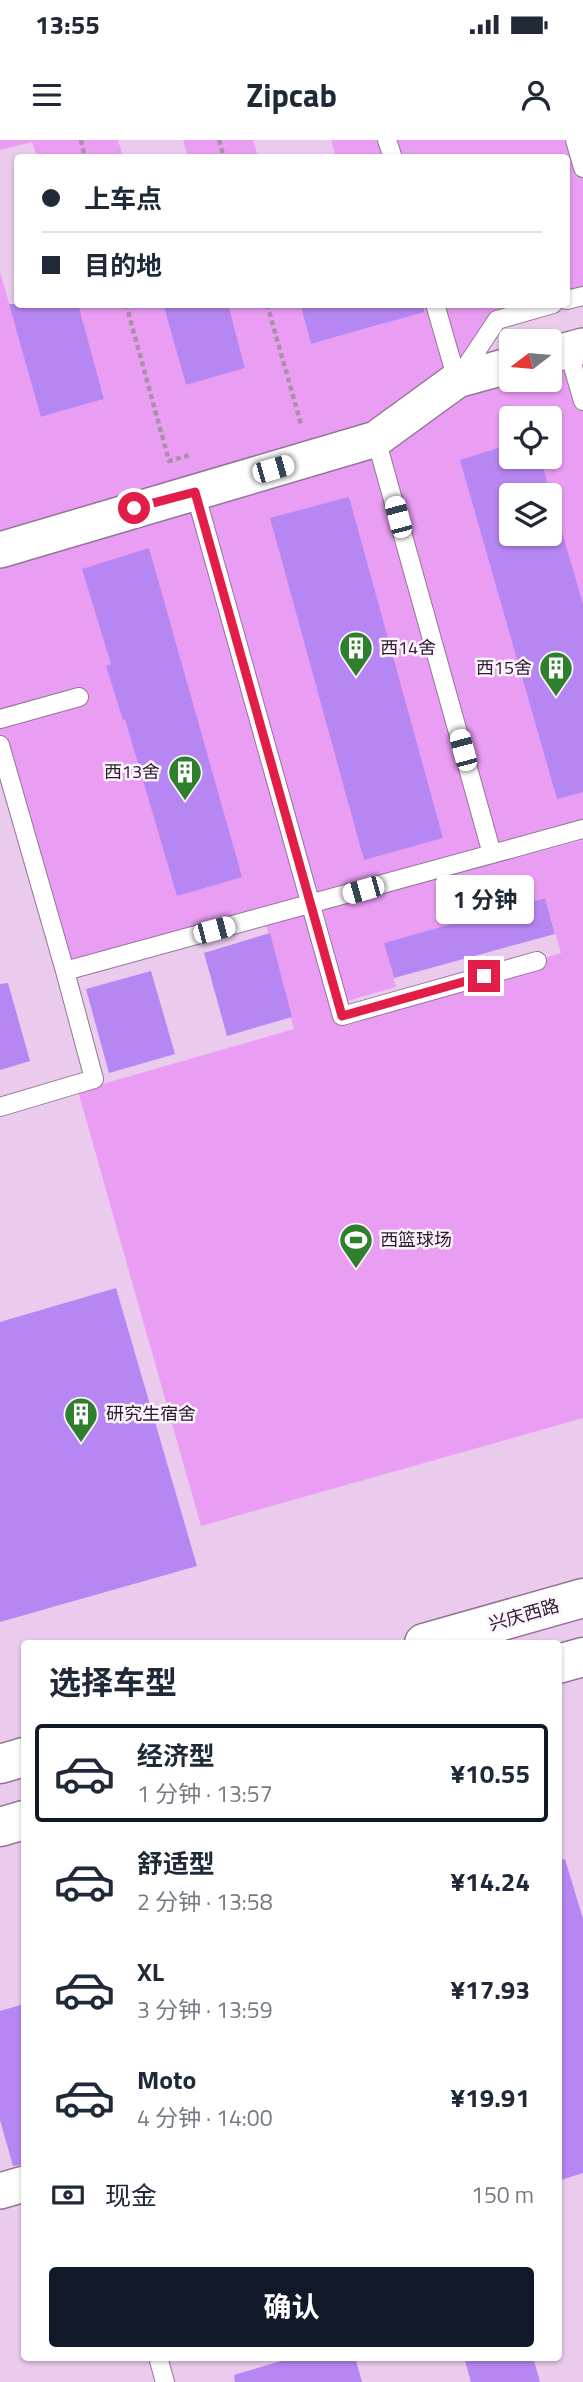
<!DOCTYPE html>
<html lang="zh">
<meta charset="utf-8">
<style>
:root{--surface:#fff;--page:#f6f6f7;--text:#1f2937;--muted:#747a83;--line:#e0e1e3;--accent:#111827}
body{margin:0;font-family:"Titillium Web","Noto Sans SC",sans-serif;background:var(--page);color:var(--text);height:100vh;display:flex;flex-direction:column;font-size:26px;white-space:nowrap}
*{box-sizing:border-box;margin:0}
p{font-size:23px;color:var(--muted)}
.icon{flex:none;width:38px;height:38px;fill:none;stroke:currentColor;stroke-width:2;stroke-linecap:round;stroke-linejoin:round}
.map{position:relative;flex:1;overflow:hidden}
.panel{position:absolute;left:21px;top:1500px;width:541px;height:721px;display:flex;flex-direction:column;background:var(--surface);border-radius:7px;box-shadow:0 2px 5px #0004}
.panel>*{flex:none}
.guide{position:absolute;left:14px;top:14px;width:556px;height:154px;border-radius:7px;box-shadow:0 2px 5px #0004;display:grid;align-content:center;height:154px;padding:0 28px;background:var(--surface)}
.needle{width:46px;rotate:254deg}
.controls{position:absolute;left:499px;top:189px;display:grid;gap:14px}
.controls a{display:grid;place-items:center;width:63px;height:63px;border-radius:7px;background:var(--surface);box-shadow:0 2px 5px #0004;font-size:35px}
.end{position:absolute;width:32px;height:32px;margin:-16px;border:9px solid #e11d48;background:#fff;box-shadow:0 0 0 4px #fff}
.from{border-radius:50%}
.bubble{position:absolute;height:49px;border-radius:7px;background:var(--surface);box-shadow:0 2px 5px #0004;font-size:23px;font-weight:700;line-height:49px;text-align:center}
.car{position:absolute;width:21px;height:42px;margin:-21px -10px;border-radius:9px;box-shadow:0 0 5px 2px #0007;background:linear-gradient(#fff 24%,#345 0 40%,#fff 0 76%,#345 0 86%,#fff 0)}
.guide b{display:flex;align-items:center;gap:24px;height:66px;font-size:26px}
.guide b+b{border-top:2px solid var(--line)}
.guide i{width:18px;height:18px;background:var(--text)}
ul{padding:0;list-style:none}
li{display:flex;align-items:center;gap:21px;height:98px;margin:0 14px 10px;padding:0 14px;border:4px solid transparent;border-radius:7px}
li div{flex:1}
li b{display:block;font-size:26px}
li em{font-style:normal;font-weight:700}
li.current{border-color:var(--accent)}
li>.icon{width:63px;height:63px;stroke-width:1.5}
h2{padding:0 28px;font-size:32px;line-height:84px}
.pay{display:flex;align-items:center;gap:18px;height:77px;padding:0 28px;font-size:26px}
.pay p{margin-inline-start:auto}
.primary-button{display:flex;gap:14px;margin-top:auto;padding:14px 28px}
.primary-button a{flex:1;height:80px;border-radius:7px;background:var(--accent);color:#fff;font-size:28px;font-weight:700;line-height:80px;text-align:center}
.status{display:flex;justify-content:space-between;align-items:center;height:49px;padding:0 35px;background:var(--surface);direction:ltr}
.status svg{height:19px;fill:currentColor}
header{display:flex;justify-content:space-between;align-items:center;height:91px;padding:0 28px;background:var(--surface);font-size:32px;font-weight:700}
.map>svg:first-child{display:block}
</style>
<div class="status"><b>13:55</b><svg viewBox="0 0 49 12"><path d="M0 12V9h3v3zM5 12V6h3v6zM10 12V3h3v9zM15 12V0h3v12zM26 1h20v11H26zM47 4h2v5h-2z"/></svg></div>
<header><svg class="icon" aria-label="menu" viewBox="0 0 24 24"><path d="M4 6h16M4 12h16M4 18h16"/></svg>Zipcab<svg class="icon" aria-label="person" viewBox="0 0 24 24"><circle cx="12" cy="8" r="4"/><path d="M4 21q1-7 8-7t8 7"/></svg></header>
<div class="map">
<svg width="583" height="2242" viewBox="0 0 583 2242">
<rect width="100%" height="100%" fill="#eacbed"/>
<path fill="#ea9ef3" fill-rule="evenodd" d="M0 0H118L123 17H37L32 2 0 10Z
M183 0H253L258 17H188Z
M331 0H583V156L567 161V18L336 17Z
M0 132 42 277 104 259 78 165H163L186 245 245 228 228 165H300L311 204 383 184 377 165H553L497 180 458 239 550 240V215L568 210 583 261V689L302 766 334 880 561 813 545 758 385 803 396 847 347 861 323 769 583 700V1278L201 1386 78 951 294 889 264 777 65 831 0 605ZM511 278H550V317H511ZM511 355H550V394H511Z"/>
<path fill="#b686f3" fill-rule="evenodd" d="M9 164H78L104 259 41 277Z
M163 164H228L245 228 186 245Z
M300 164H423L424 172 311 204Z
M511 304V317H540L583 464V652L557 659 460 320ZM511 355H550V394H511Z
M349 357 443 698 364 720 270 378Z
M149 408 242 737 177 756 125 579 123 580 106 526 111 524 82 429Z
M545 758 555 794 394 838 384 803Z
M270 793 292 877 227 896 204 813Z
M151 831 175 914 109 933 86 849Z
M8 843 30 921 0 930V844Z
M116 1148 197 1426 0 1482V1182Z
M565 1719 583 1779V2033L558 2041V1720Z
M24 1864V2024L13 2026 0 1980V1871Z
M295 2217H355L362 2242H235L234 2235Z
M464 2217H533L540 2242H471Z"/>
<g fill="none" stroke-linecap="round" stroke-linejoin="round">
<g stroke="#927595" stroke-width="20">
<path id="service" d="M387 0 393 18
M575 0 583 28
M567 160 583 156
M435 164 457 240
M568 210 583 261
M459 237 497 180 553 164
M376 299 492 714
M195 352 342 876 537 821
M0 579 79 557
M0 605 65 831 583 689
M0 967 94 939 65 831
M158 2217 165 2242"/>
</g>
<g stroke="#927595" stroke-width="38">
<path id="minor" d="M550 215 583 206
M0 410 376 299 457 240 511 225
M0 2051 24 2044"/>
</g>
<g stroke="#927595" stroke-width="41">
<path id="secondary" d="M424 1503 583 1458
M558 1524 583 1517
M0 1624 24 1617
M0 1687 24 1680"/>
</g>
<path stroke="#a890ab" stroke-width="4.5" stroke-dasharray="5 3.5" stroke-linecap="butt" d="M81 0 85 18
M219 0 224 18
M126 164 169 321 190 315
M267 164 301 284"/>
<use href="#service" stroke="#fff" stroke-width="18"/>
<use href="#minor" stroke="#fff" stroke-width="35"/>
<use href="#secondary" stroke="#fff" stroke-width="38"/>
</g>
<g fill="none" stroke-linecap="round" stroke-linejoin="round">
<path stroke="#e11d48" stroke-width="9" d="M134 368 195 352 342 876 484 836"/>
</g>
<defs>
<g id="building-pin" transform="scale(1.75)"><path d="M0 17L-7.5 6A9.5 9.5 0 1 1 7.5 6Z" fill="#2e802c" stroke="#fef4ff"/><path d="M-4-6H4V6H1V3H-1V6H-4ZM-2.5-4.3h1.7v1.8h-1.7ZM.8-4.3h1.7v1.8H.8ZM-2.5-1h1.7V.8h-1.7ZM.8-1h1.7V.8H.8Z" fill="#fff"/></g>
<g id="stadium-pin" transform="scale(1.75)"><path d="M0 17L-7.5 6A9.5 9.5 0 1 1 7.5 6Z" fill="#2e802c" stroke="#fef4ff"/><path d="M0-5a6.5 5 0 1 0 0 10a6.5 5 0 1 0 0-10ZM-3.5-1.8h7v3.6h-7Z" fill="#fff"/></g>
</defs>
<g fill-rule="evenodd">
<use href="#building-pin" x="356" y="508"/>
<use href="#building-pin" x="556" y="528"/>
<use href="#building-pin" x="185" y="632"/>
<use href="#stadium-pin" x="356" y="1100"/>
<use href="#building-pin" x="81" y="1274"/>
</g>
<g text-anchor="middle" stroke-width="5" stroke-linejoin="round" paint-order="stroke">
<g font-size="18" fill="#291d2a" stroke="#fef4ff" text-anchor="start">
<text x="380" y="514">西14舍</text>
<text x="532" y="534" text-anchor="end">西15舍</text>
<text x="160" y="638" text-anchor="end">西13舍</text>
<text x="380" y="1106">西篮球场</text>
<text x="106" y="1280">研究生宿舍</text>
</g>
<g font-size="18" fill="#291d2a" stroke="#fef4ff">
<text transform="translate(524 1475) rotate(-16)" y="6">兴庆西路</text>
</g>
</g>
</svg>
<div class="controls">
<a><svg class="needle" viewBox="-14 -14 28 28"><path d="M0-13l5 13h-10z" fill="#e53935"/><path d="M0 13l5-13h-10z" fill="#747a83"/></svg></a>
<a><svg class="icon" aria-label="locate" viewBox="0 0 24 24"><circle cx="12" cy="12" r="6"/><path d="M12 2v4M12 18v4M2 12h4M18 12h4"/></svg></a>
<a><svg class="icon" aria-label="layers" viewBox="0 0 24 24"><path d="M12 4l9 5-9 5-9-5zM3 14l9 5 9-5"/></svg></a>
</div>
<i class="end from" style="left:134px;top:368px"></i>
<i class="end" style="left:484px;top:836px"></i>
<div class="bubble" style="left:436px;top:735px;width:98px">1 分钟</div>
<i class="car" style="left:273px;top:329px;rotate:74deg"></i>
<i class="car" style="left:398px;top:377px;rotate:345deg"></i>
<i class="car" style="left:463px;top:610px;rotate:345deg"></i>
<i class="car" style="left:363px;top:750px;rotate:254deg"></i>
<i class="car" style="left:214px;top:790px;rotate:75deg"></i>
<div class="guide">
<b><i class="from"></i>上车点</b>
<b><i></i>目的地</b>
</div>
<section class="panel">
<h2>选择车型</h2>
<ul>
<li class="current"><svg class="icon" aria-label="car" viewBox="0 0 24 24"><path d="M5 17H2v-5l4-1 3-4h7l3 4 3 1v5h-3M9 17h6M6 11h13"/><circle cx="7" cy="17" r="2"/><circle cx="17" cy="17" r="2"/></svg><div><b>经济型</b><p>1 分钟 · 13:57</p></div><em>¥10.55</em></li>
<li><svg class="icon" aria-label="car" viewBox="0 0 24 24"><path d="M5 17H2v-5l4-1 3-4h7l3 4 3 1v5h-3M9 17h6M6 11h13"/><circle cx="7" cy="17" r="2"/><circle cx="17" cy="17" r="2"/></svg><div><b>舒适型</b><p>2 分钟 · 13:58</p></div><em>¥14.24</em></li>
<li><svg class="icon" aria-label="car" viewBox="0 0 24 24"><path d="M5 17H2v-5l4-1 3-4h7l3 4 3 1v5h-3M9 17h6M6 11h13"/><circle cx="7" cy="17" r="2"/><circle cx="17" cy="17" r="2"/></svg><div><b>XL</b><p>3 分钟 · 13:59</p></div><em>¥17.93</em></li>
<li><svg class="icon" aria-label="car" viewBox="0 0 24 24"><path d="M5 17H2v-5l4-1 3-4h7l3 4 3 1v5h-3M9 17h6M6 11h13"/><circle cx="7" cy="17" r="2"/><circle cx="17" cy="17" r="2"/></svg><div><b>Moto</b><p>4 分钟 · 14:00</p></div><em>¥19.91</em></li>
</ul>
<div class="pay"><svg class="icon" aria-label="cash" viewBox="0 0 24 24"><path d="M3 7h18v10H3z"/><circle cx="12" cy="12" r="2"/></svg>现金<p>150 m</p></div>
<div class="primary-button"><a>确认</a></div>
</section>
</div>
